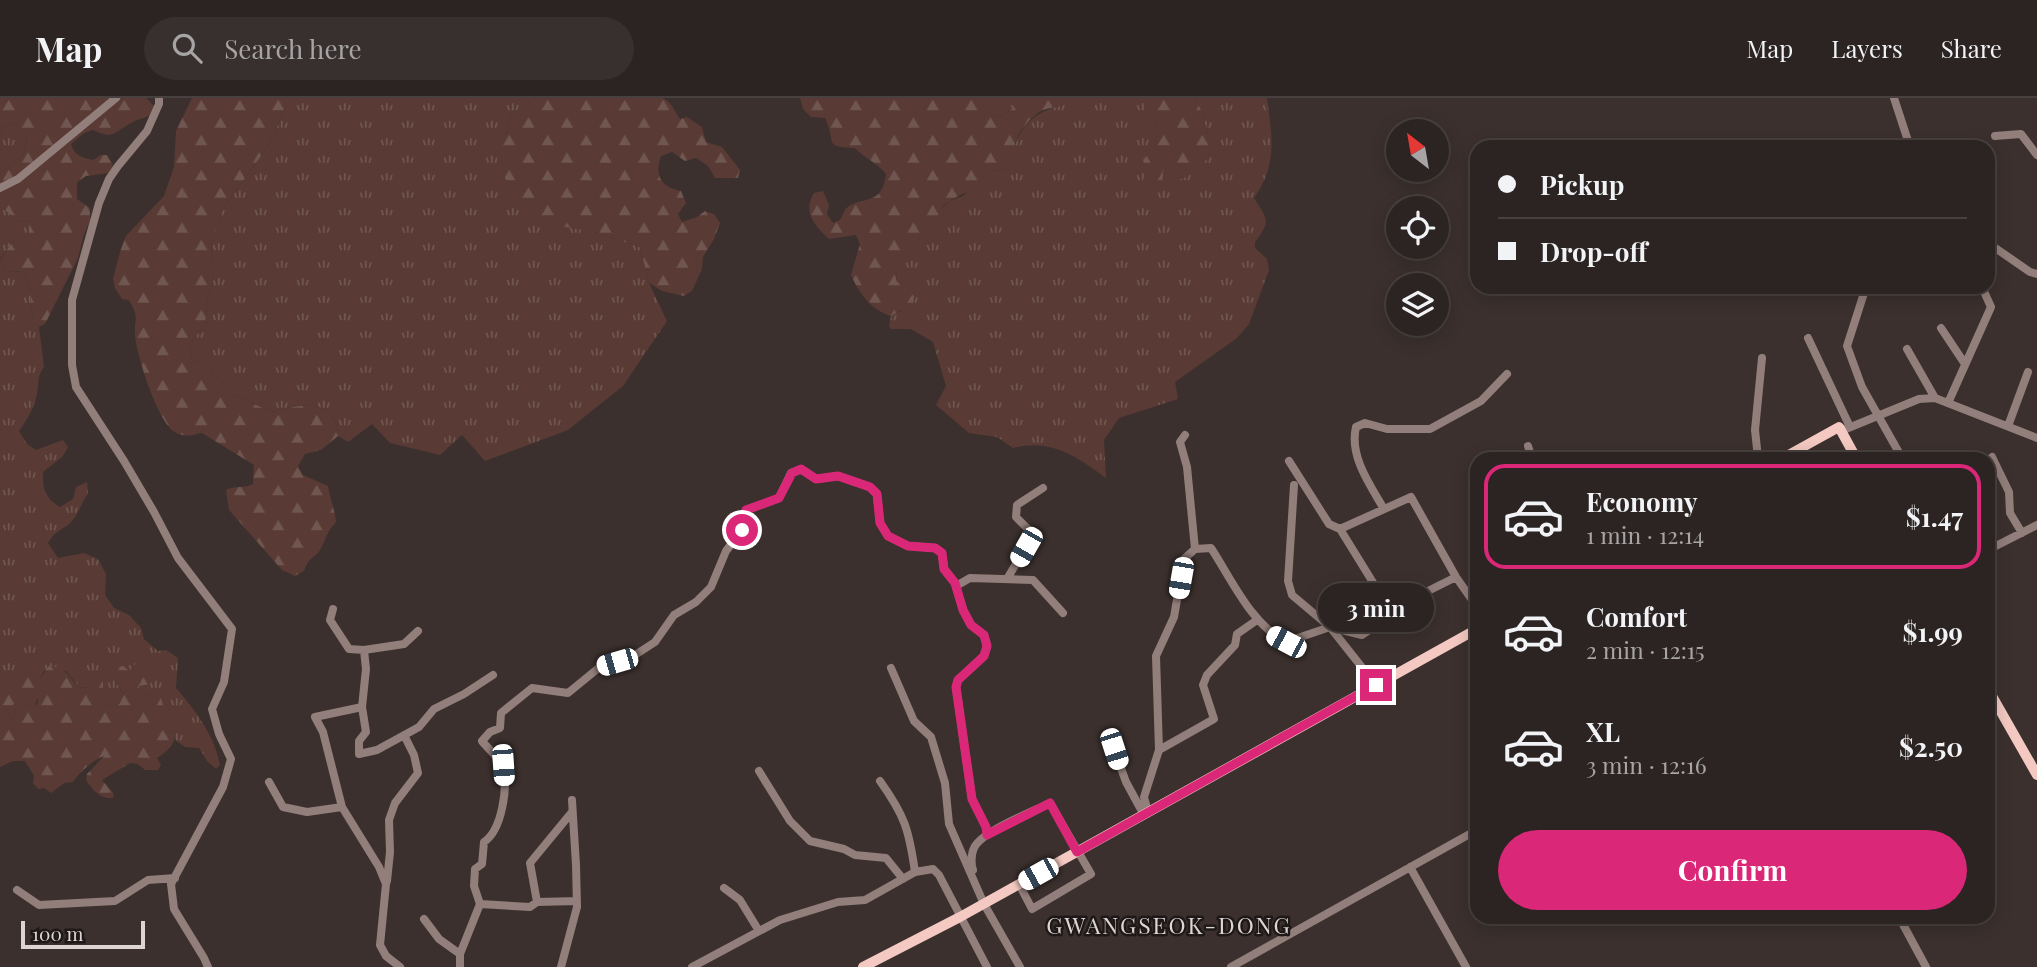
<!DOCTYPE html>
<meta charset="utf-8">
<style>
:root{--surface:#2c2422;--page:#38302f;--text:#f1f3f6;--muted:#a6a4a5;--line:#484140;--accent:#db2777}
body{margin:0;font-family:"Playfair Display",serif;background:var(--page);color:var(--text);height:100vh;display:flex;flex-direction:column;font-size:26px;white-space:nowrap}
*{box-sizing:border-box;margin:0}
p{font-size:23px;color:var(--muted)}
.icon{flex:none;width:38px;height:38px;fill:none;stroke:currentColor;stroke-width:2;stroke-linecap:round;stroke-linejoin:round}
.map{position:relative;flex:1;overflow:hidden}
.sheet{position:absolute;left:1470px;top:354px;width:525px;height:472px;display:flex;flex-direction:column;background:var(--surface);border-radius:21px;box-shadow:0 4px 18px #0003,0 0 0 2px var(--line)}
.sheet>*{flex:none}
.top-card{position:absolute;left:1470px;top:42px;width:525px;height:154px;border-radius:21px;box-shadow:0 4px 18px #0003,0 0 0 2px var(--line);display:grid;align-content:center;height:154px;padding:0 28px;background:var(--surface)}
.needle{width:46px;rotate:329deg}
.buttons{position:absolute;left:1386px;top:21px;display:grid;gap:14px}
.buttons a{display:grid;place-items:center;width:63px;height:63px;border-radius:50%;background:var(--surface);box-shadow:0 4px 18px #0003,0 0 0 2px var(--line);font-size:35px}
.scale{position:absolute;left:21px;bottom:18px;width:124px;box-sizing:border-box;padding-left:7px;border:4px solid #dcd5d3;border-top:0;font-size:19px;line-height:24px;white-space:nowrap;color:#dcd5d3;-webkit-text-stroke:5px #1e1918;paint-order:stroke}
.end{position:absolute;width:32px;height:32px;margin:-16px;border:9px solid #db2777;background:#fff;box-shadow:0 0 0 4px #fff}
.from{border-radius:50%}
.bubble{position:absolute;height:49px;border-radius:24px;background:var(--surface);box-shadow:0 4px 18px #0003,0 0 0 2px var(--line);font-size:23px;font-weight:700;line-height:49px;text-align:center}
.car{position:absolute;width:21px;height:42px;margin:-21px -10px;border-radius:9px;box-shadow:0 0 5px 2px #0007;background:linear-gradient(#fff 24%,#345 0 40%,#fff 0 76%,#345 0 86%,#fff 0)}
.top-card b{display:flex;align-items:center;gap:24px;height:66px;font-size:26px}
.top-card b+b{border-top:2px solid var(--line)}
.top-card i{width:18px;height:18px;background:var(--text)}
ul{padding:12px 0 0;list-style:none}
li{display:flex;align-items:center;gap:21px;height:105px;margin:0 14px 10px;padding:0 14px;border:4px solid transparent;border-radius:21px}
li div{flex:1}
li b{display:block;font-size:26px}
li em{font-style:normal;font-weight:700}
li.current{border-color:var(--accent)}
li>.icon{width:63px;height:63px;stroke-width:1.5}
.primary-button{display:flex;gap:14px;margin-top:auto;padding:14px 28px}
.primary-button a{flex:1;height:80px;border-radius:42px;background:var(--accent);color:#fff;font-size:28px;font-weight:700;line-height:80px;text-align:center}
header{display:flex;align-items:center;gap:42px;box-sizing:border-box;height:98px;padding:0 35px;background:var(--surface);border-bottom:2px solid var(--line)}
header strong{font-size:33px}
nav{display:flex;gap:38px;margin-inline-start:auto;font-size:24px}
.search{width:490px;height:63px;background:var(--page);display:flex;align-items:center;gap:18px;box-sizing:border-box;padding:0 24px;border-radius:38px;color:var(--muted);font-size:26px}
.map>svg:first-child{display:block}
</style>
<header>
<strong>Map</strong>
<div class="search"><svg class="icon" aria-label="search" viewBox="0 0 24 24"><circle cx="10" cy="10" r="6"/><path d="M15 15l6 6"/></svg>Search here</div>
<nav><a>Map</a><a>Layers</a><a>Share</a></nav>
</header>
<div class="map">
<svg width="2037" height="869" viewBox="0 0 2037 869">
<defs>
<pattern id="grass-tufts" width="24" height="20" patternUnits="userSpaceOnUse" patternTransform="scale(1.75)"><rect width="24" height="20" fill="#593a34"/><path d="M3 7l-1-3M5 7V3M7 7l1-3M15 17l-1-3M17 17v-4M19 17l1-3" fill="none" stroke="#705650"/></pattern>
<pattern id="forest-firs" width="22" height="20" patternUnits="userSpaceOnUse" patternTransform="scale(1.75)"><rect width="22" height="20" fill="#593a34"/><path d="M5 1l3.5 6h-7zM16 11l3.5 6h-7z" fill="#705650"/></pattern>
</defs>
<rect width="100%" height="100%" fill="#3b302d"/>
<path fill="url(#grass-tufts)" d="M294 0H535L526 8 511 15 507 38 491 37 594 134 640 149 649 185 667 223 623 288 568 332 485 363 462 337 440 357 390 345 372 326 348 344 338 338C337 299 299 306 272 314L231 296 210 267 192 261 189 246 205 227 208 200 214 180 211 147 223 111 271 44 284 12Z
M991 0H1015L1012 11 1001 19 993 17 988 10Z
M1067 0H1149L1145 8 1155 26 1157 35 1154 50 1163 74 1169 66H1187L1212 42C1203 29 1205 15 1196 3L1197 0H1267C1272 39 1278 66 1254 100 1268 122 1271 123 1255 144V150L1267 161 1269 172 1249 226 1237 240 1175 284 1178 301 1119 320 1104 342 1106 380C1076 358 1051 340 1013 350L997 339 969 335 936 307 946 288 933 244 911 231H891L889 228 891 218 903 212 896 183 898 164 905 150 930 133 937 116 949 103 963 98 988 73 1006 71C1019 35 1023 17 1063 7Z
M16 25 27 41 24 56 0 76V35L2 30Z
M0 108 19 124 30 123V136L13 143 0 161Z
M0 162 6 174 22 173 29 188 33 223 39 229 44 269C37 278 39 286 37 296 34 310 27 322 19 333L27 346 36 352 63 342 68 349 62 359 43 374C43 392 44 399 60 409L73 401 76 389 87 384 88 396C81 405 77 420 69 426 59 434 56 432 48 445L58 460 84 455 98 461 106 476 105 497 114 510 129 517 141 530 144 541 158 553 166 552 178 560 176 590C195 612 215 638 220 667L216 671 207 663 199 650 185 649 175 642V634L167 633 170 622 156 596 147 597 140 594 138 589 144 586 129 573 114 580 123 596 120 605 113 608 101 606 98 601 100 591 79 589 66 573H44L40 581H34L29 594 39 598 34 609 22 607 16 611 12 623 5 613 14 606 3 587 5 580 0 577Z"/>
<path fill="url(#forest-firs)" d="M0 0H146L154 8 153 16C146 20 137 21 131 25 115 34 113 42 93 32L84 35 71 46C75 58 81 59 93 62L101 57H107L113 67 109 75 86 78 77 84V101L90 110V123L83 139 78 160 45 226 39 229 33 224 29 188 22 173 6 174 0 162 13 143 30 135V123L19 124 0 108V76L24 56 27 41 16 25 2 30 0 35Z
M192 0H294L284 12 271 44 223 111 211 147 214 180 208 200 205 227 189 246 192 261 210 267 231 296 272 314C299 306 337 299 338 338L321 352 305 356 298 368 303 377 328 388C330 401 335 412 336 424 325 436 328 438 321 450 316 461 310 456 304 473L295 478 282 472 229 412 226 392C235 387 244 391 253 386L254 367 202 335C192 337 184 340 175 334 158 325 137 258 135 238 134 218 140 222 129 202L122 201 115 190 113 180 121 151 126 138 164 98 174 69 176 33Z
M535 0H663L670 5 680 21 687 19 702 29 706 44 722 49 740 72 738 80H715L708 68 696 60 685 63 672 54 661 58C654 78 661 89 681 93L686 105 678 116 682 124 697 119 705 113 714 116 720 125 714 141 703 159 702 171 692 193 684 198 662 193 649 185 640 149 594 134 531 123C513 98 496 68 491 36L507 38 511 15 526 8Z
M800 0H991L989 10 993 17 1001 19 1012 11 1015 0H1067L1063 7C1056 9 1048 10 1041 13 1024 24 1009 45 1015 65L1006 71 988 73C978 93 969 92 951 102 938 109 938 123 930 133 927 136 921 140 917 142 899 154 898 162 896 183L914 198 913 206 891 218C871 212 859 195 851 177L860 146 856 137 829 141C815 128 802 114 814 95L823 93 829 107 827 116 833 125 840 122C842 119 843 115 845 112 859 96 882 111 886 76 877 64 865 61 855 50 822 49 837 44 825 20L811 19 803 11Z
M1149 0H1197L1196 3C1205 15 1203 29 1212 42L1207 61 1197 72 1187 66 1186 79 1178 82 1169 66 1163 74 1162 89 1147 93 1143 82 1147 74 1143 62C1154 50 1159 42 1155 26L1146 20 1145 7Z
M148 561 153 569 149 576 152 582 150 586 139 588 140 593 147 597 156 596 161 600 163 607 168 610 170 622 168 633 175 634C175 648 168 652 157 660L161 667 158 672H145L138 666 130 665 102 682 114 696 113 700C99 701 93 692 86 682L87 676 104 658C95 661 78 675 73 684L64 685 51 695 44 690 38 691 33 685 34 678 25 663H13L0 669V577L5 580 4 587 11 584 17 595 14 606 5 613 12 623 16 611 22 607 34 609 38 604V598C23 591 17 594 19 575L23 572H32L34 581H40L49 568C66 568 68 579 79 589L88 590 97 581 103 584V590L100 591 99 601 101 606 113 608 120 605 123 596 114 580 112 570 123 568 129 573 139 562Z"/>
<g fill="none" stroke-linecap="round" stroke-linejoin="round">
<path stroke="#927e7a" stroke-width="8" d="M159 0V6L147 33 118 68 109 81 99 105 72 202V267L76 289 124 363 154 414 178 460 232 531 224 584 212 611 219 636 231 661 223 689 171 786 174 811 204 860 208 869
M1894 0 1910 49
M1995 38 2021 36 2037 57
M0 90 18 81 116 0
M1988 145 2030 174 2037 176
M1868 189 1864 195 1847 248 1862 289 1902 360
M1941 230 1965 266
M1808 240 1850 329
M1907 251 1935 300
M1948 305 1991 209 1982 189
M2008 328 2028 274
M1841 333 1919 301 1935 300 2037 340
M1528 348 1532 360
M1992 359 2009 394 2010 415 2022 435
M1758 360 1755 332 1762 260
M1289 363 1329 426 1340 431 1390 512 1456 479
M1294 387 1288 483 1292 497 1330 529 1376 587
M1384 411C1370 387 1349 358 1356 329L1365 325 1387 331H1430L1481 303 1507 276
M1340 431 1411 399 1456 479 1477 509
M1195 451 1211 450C1232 482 1251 526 1286 544L1330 529 1362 537 1374 529 1376 519 1390 512
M1988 452 2037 427
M1007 481 1026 449 1033 441 1030 433 1016 419 1017 407 1043 390
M956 488 970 480 1033 482 1063 515
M333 511 330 522 349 551 364 552 404 546 418 533
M364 552 366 571 362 609 315 619 323 634 342 709 379 769 386 786 380 847 386 858 400 869
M891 570 914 623 931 639 945 685 949 726 984 806 1020 869
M362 609 366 634 359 643V656L377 652 419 629 434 611 464 596 493 577
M1107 638 1114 651 1126 684 1144 717
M1159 652 1214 621 1203 587 1207 577 1235 547 1237 536 1257 522
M759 673 790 723 810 743 844 751 855 757 886 760 903 781
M880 683C905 718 909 732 915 774
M269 684 283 709 307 714 342 709
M1148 714 1144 699 1159 652 1156 558 1174 519 1184 461 1195 451 1187 369 1180 344 1185 337
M1410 769 1466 869
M973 772C971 767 971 756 974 750 982 733 1032 714 1050 705L1091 776 1032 811 1019 786
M387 783 390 754 389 722 395 705 418 675 414 657 404 637
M724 790 740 802 759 833
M17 792 39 807 115 803 148 782 175 780
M537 804 530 765 572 714
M480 806 474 788 475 771 482 766 484 744C502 732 508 690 503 670 501 661 488 651 482 643L490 634 500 630 501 615 532 590 568 595 601 568 632 559 655 544 674 517 696 504 711 489 726 453 742 432 746 412 779 400 791 375 801 371 816 381 838 378 870 389 877 396 880 425 888 438 908 448 935 450 942 455 944 471 955 485 963 512 971 527 984 537 987 548 984 558 958 582 956 589 972 701 986 729 987 737
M1899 819 1926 869
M424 821 439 841 460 856
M460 869V856L480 806 530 809 537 804 577 803
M561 869 577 809 576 767 572 702
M692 869 780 822 838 804 865 802 915 774 933 771 939 777 987 869
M1231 869 1477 732"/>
<path stroke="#f3c9c1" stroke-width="10" d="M1783 360 1839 329 1856 360
M1988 591 2037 677
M863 869 960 819 1477 531"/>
</g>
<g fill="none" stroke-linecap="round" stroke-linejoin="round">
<path stroke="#db2777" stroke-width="9" d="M742 432 746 412 779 400 792 375 801 371 816 381 838 378 870 389 877 396 880 425 888 438 908 448 935 450 942 455 944 471 955 485 963 512 971 527 984 537 987 548 984 558 958 582 956 589 972 701 986 729 987 737 1050 705 1077 754 1376 587"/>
</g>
<g text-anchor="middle" stroke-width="5" stroke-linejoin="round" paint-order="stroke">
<g font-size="23" letter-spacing="2" fill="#dcd5d3" stroke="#1e1918">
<text x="1169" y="836">GWANGSEOK-DONG</text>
</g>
</g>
</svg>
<div class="buttons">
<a><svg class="needle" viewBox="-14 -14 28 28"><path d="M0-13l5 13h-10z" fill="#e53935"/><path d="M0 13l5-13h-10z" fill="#a6a4a5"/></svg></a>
<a><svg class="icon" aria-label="locate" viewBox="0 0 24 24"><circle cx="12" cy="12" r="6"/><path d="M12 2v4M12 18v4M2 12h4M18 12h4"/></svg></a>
<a><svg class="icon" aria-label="layers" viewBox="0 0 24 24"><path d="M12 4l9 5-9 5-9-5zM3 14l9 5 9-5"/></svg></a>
</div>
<div class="scale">100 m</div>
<i class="end from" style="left:742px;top:432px"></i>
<i class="end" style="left:1376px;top:587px"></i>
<div class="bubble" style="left:1318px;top:485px;width:116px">3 min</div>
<i class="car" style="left:1026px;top:449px;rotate:210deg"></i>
<i class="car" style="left:1181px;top:480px;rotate:190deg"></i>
<i class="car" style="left:1286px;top:544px;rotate:298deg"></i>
<i class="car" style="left:617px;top:564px;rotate:254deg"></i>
<i class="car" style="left:1114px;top:651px;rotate:162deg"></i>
<i class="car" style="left:503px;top:667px;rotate:176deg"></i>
<i class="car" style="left:1038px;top:776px;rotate:241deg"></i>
<div class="top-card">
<b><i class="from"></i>Pickup</b>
<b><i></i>Drop-off</b>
</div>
<section class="sheet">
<ul>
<li class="current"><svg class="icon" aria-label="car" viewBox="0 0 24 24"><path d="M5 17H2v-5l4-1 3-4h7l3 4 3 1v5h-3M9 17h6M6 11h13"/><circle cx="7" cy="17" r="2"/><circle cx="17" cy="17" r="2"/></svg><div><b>Economy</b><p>1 min · 12:14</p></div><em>$1.47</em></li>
<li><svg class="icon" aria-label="car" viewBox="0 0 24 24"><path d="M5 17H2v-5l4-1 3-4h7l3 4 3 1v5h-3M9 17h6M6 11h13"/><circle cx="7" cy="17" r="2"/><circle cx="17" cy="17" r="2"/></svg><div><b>Comfort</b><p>2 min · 12:15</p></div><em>$1.99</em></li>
<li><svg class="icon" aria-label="car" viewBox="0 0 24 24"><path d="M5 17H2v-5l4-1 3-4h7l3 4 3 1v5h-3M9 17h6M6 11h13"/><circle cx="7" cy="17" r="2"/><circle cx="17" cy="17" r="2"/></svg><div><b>XL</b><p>3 min · 12:16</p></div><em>$2.50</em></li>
</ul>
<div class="primary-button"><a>Confirm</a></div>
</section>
</div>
